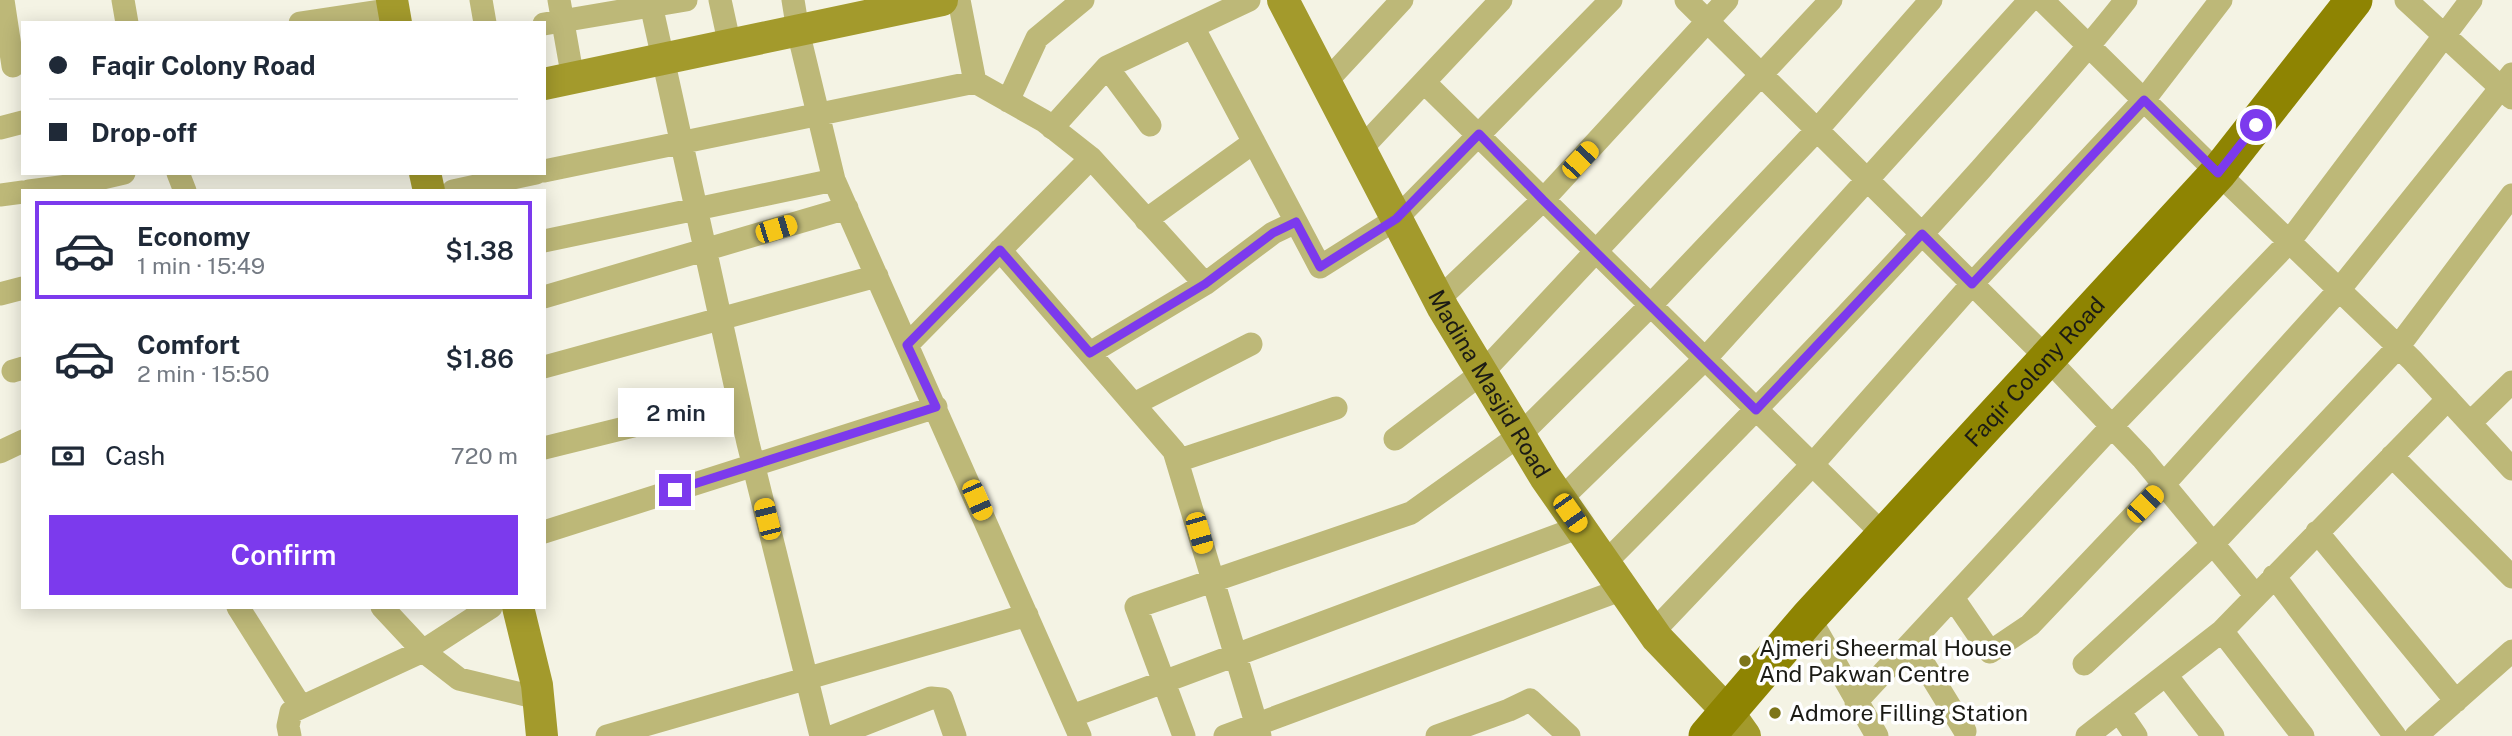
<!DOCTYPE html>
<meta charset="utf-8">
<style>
:root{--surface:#fff;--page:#f2f2f3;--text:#1f2937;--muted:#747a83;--line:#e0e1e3;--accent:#7c3aed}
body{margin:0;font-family:"Public Sans",sans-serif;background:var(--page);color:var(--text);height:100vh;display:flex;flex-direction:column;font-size:26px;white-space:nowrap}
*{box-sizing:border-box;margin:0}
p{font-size:23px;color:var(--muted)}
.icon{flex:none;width:38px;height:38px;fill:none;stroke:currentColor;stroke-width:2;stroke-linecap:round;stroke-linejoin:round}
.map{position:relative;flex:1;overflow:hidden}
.side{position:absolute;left:21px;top:189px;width:525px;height:420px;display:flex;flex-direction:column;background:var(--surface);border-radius:0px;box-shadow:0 4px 18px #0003}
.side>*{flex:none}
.top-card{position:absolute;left:21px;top:21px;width:525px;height:154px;border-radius:0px;box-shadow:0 4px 18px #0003;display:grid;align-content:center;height:154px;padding:0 28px;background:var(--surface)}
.end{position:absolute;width:32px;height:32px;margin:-16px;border:9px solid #7c3aed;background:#fff;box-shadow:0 0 0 4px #fff}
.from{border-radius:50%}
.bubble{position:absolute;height:49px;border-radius:0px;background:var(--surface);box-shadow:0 4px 18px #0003;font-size:23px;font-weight:600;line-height:49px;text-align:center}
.car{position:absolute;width:21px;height:42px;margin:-21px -10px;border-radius:9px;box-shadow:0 0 5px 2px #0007;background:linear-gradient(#f5c518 24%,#345 0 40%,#f5c518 0 76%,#345 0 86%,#f5c518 0)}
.top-card b{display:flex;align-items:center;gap:24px;height:66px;font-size:26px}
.top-card b+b{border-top:2px solid var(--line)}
.top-card i{width:18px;height:18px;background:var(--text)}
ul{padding:12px 0 0;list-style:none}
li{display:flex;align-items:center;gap:21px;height:98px;margin:0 14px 10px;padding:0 14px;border:4px solid transparent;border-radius:0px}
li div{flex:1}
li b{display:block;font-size:26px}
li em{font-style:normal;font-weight:600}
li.on{border-color:var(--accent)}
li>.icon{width:63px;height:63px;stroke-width:1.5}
.pay{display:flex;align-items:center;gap:18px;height:77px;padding:0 28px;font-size:26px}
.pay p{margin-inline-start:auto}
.primary-button{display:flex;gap:14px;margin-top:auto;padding:14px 28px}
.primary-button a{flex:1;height:80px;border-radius:0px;background:var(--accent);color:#fff;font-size:28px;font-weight:600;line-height:80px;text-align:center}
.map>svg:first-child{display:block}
</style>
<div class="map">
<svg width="2512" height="736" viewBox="0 0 2512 736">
<rect width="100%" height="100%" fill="#f4f3e4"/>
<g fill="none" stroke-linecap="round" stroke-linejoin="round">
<path stroke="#bdb878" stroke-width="23" d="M3 0 13 66
M123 0 127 23
M481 0 485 23
M559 0 573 79
M650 0 748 443 821 736
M720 0 730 46
M793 0 798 31 834 180 1080 736
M959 0 975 82
M1686 0 2047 358 2142 458 2256 596
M2042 0 2218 173 2412 360 2512 469
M2406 0 2512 98
M300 23 394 9
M544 24 686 0
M1193 27 1320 267 1396 219 1611 0
M1107 67 1150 125
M1424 82 1884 535
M1325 83 1402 0
M1008 101 1037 38 1083 0
M0 128 23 122
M1052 128 1107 67 1249 0
M1360 150 1501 0
M544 171 975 82 1044 121 1091 158 1205 284
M178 173 185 191
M29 191 68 186 124 173
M453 191 536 173
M0 195 23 192
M1146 220 1254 142
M544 241 834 180
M1000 250 1174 451 1260 736
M0 294 23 288
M544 297 847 208
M1439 299 1543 200 1727 0
M907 345 1091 158
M1090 353 1205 284 1273 233 1296 222
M544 367 877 276
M13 371 23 368
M1134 404 1251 344
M2470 423 2512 382
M1395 439 1482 373 1831 0
M544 448 738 400
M0 452 23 441
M2392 456 2512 577
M1177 461 1336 408
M1561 499 1705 359 2030 0
M544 532 936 407
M2317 532 2456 701
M1605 563C1733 434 1860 304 1981 169 2030 113 2080 59 2126 0
M2274 576 2395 736
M1953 598 1990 652 2030 625 2164 484 2339 290 2512 74
M238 607 301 707
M382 607 423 651 459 679 538 698
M1809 617 1877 736
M2222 631 2303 736
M1653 632 1812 465 1972 284 2144 100 2221 0
M1911 643 1965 731
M2084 664 2213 544 2398 347 2512 195
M2166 675 2213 736
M1856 702 2112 426 2289 242 2471 0
M2119 711 2136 736
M1072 716 1580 527
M290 736 288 726 291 712 423 651 491 607
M607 736 1027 615
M834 736 931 698 942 699 955 736
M1184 736 1136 607 1411 513 1520 435 1650 306 1817 130 1931 0
M1225 736 1623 589
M1437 736 1509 710 1530 700 1569 736
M2087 736 2222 631 2448 399
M2416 736 2512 651"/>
<g stroke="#a39a2c" stroke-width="32">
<path d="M392 0 396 23"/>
<path id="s1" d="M1283 0 1443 308 1545 477 1657 638 1728 712 1745 736"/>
<path d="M544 84 942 0"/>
<path d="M425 173 429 191"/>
<path d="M518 607 537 685 542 736"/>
</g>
<path stroke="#8e8402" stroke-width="37" id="s2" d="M1707 736 1809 617 2218 173 2354 0"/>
</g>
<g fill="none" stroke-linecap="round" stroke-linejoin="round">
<path stroke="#7c3aed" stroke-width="9" d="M675 490 936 407 907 345 1000 250 1090 353 1205 284 1273 233 1296 222 1320 267 1396 219 1479 134 1543 200 1756 410 1922 234 1972 284 2144 100 2218 173 2256 125"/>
</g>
<g fill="#7d7519" stroke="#fff" stroke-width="2.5">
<circle cx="1745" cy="661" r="7"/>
<circle cx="1775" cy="713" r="7"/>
</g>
<g text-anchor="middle" stroke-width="7" stroke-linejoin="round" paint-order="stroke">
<g font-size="23" fill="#1b1b15" stroke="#fff">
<text dy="8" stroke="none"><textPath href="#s2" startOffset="490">Faqir Colony Road</textPath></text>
<text dy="8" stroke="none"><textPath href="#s1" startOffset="436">Madina Masjid Road</textPath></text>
</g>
<g font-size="23" fill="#1b1b15" stroke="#fff" text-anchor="start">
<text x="1759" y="656">Ajmeri Sheermal House<tspan x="1759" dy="26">And Pakwan Centre</tspan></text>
<text x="1789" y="721">Admore Filling Station</text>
</g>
</g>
</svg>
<i class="end from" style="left:2256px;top:125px"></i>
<i class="end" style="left:675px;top:490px"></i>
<div class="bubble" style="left:618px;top:388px;width:116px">2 min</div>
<i class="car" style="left:1580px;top:160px;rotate:43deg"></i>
<i class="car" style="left:776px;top:229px;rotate:73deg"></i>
<i class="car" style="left:977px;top:500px;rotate:156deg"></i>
<i class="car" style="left:2145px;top:504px;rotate:44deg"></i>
<i class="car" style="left:1570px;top:513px;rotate:145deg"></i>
<i class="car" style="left:767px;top:519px;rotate:346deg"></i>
<i class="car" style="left:1199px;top:533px;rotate:164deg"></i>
<div class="top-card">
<b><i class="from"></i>Faqir Colony Road</b>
<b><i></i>Drop-off</b>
</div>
<section class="side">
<ul>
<li class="on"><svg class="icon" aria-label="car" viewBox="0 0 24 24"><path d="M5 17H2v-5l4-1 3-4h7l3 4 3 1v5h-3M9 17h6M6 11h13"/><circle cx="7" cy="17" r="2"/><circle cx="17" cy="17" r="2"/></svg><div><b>Economy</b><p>1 min · 15:49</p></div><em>$1.38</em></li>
<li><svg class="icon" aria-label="car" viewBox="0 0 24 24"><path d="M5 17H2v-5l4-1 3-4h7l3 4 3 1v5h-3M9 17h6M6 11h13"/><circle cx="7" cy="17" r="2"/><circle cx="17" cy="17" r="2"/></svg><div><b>Comfort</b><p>2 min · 15:50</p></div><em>$1.86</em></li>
</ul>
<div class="pay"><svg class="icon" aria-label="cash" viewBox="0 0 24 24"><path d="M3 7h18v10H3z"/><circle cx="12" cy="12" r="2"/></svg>Cash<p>720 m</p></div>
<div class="primary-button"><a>Confirm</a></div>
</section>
</div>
